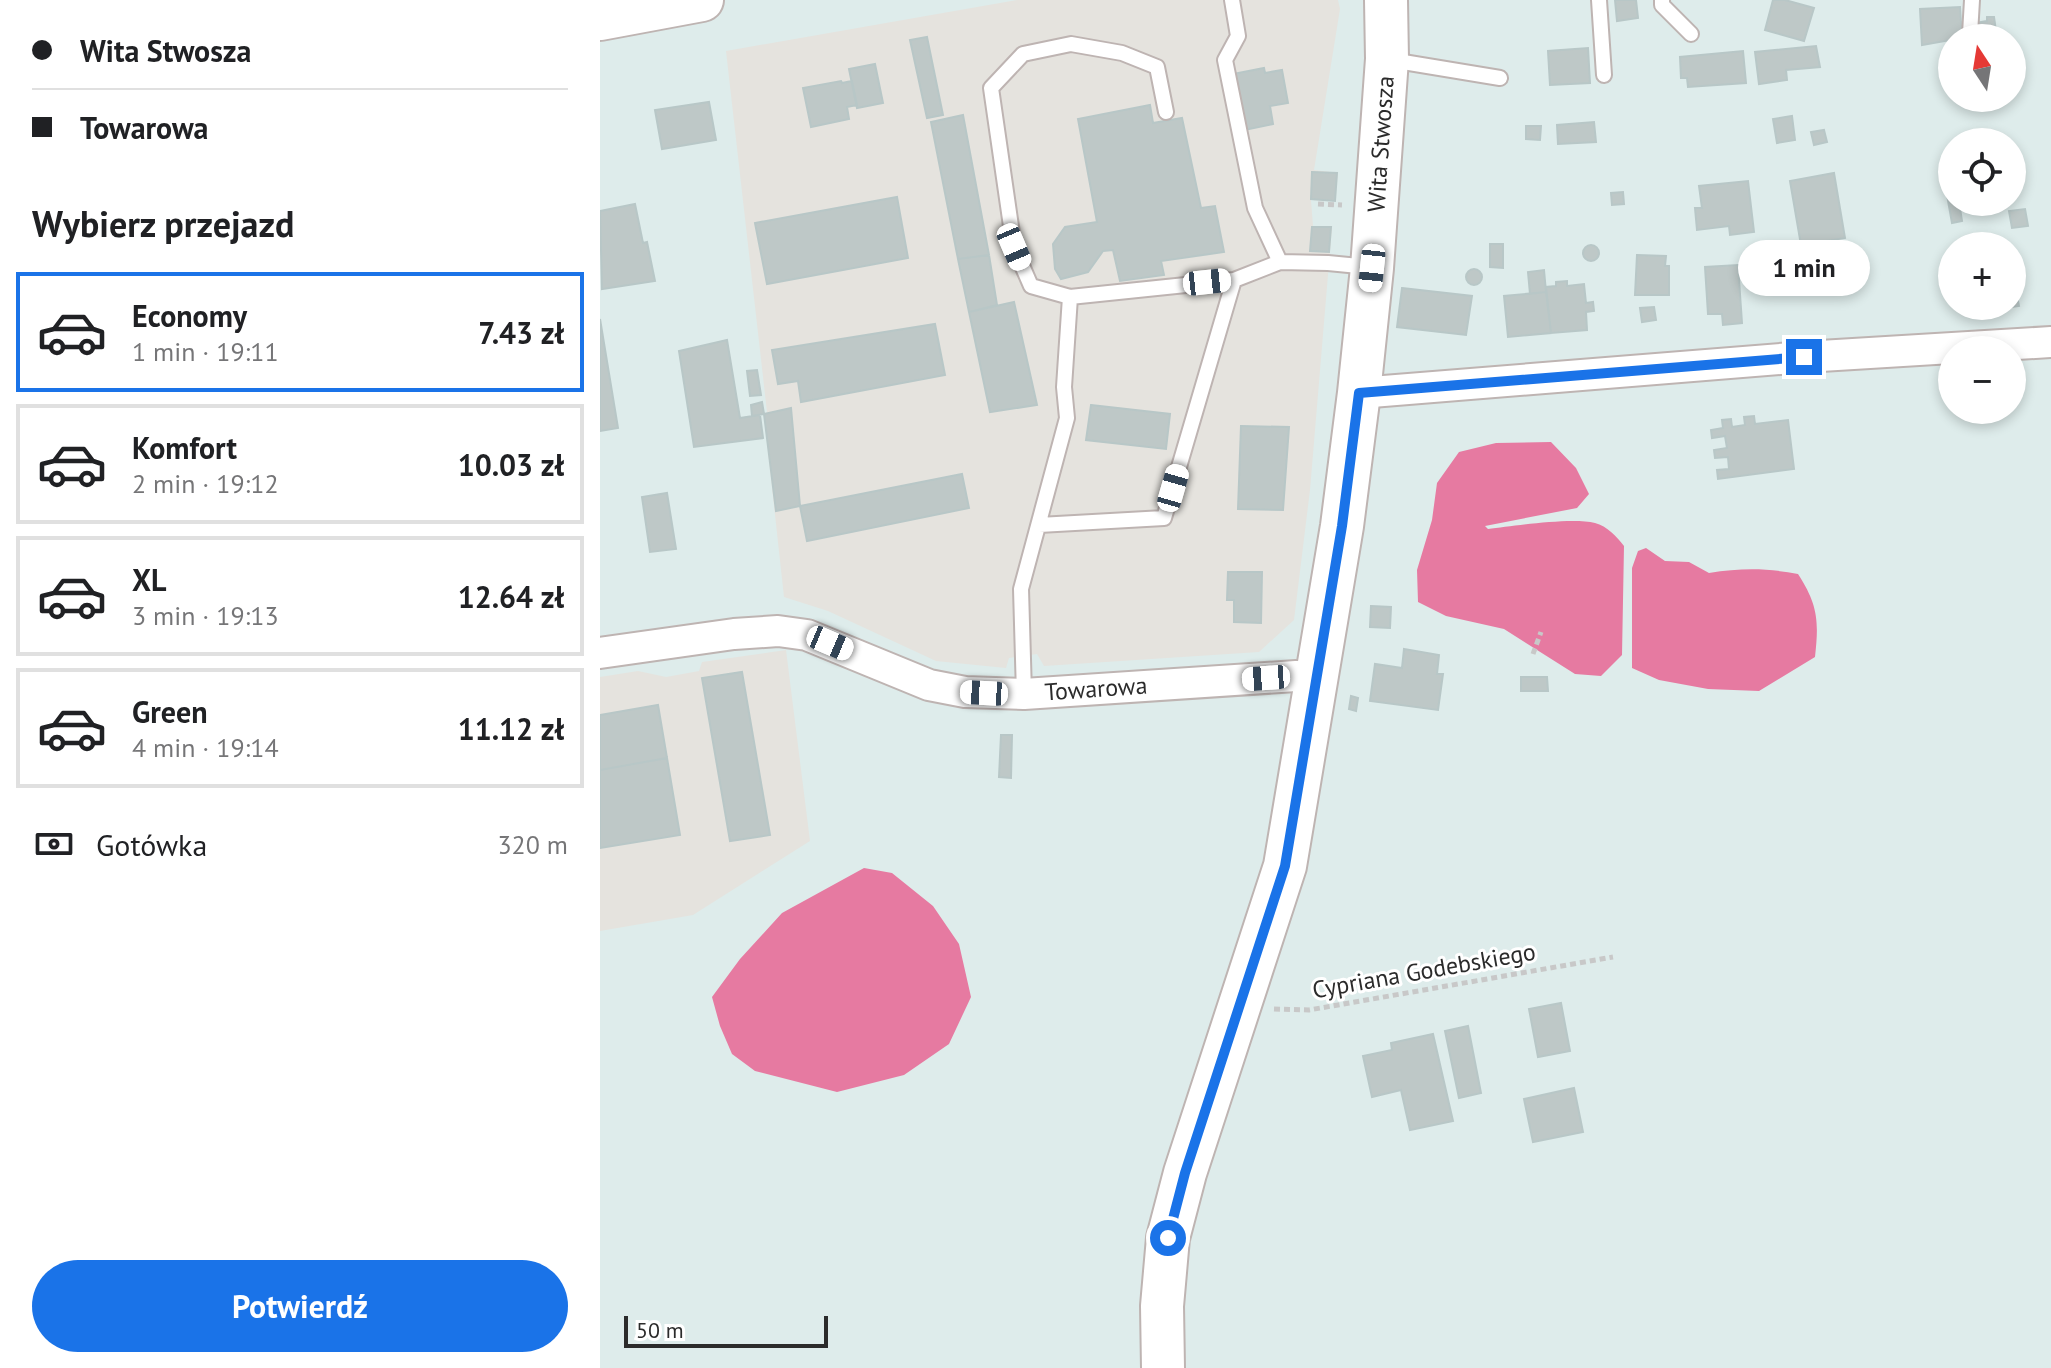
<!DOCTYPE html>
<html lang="pl">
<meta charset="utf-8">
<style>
:root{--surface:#fff;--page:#f2f2f2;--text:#202124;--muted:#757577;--line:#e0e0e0;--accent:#1a73e8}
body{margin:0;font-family:"PT Sans",sans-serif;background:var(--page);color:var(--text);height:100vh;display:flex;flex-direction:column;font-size:30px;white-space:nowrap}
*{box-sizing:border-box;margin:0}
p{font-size:26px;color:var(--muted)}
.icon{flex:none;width:44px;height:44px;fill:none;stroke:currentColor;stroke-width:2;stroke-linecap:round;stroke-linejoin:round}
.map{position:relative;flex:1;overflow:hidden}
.details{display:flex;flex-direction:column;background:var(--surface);width:600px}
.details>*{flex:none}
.guide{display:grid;align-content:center;height:176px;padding:0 32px;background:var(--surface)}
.needle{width:52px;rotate:348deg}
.tools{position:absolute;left:1338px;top:24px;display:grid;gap:16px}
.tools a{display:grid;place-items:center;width:88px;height:88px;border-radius:50%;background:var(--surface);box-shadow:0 4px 12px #0003;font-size:40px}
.scale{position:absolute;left:24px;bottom:20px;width:204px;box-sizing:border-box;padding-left:8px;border:4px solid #2b2b2b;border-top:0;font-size:22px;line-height:28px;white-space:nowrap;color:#2b2b2b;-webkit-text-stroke:6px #fff;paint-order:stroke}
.end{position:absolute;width:36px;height:36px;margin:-18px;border:10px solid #1a73e8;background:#fff;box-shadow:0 0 0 4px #fff}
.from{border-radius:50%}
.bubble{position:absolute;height:56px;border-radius:28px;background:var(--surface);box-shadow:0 4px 12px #0003;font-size:26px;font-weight:700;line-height:56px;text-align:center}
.car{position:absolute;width:24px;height:48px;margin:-24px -12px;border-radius:10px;box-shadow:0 0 6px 2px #0007;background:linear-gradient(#fff 24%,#345 0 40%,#fff 0 76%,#345 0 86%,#fff 0)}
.guide b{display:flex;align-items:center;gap:28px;height:76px;font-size:30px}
.guide b+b{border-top:2px solid var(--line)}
.guide i{width:20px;height:20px;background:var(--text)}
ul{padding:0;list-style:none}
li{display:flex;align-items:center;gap:24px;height:120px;margin:0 16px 12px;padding:0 16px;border:4px solid var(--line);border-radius:0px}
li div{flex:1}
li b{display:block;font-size:30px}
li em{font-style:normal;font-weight:700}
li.active{border-color:var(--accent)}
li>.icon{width:72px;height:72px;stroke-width:1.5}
h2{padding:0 32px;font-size:36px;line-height:96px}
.pay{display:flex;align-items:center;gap:20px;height:88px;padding:0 32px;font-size:30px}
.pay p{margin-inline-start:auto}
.cta{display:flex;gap:16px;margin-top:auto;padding:16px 32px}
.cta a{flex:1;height:92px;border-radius:48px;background:var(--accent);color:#fff;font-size:32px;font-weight:700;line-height:92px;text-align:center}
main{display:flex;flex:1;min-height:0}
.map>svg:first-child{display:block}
</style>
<main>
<section class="details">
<div class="guide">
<b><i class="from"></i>Wita Stwosza</b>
<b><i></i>Towarowa</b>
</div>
<h2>Wybierz przejazd</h2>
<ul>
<li class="active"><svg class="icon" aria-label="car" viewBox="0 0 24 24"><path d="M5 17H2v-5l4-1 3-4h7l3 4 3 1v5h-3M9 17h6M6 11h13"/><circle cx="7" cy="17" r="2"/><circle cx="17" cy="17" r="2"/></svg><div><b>Economy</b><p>1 min · 19:11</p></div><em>7.43 zł</em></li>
<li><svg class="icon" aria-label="car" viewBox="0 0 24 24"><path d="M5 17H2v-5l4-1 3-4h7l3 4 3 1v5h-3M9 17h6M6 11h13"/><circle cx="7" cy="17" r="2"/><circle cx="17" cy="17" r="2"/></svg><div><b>Komfort</b><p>2 min · 19:12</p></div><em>10.03 zł</em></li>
<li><svg class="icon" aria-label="car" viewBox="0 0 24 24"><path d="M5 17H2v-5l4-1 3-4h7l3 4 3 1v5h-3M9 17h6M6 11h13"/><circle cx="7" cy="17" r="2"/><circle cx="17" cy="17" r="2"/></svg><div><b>XL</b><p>3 min · 19:13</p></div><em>12.64 zł</em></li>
<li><svg class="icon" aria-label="car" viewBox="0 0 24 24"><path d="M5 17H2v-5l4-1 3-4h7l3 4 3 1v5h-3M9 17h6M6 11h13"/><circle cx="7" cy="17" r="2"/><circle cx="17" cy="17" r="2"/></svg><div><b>Green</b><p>4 min · 19:14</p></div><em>11.12 zł</em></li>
</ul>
<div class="pay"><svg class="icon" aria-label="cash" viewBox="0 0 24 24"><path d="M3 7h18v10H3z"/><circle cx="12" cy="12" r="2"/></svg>Gotówka<p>320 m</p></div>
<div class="cta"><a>Potwierdź</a></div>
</section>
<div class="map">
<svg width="1451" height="1368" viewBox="0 0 1451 1368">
<rect width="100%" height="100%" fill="#deeceb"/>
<path fill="#e5e3de" d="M417 0H738L740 9 714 170 738 173 735 201 711 200 713 226 732 227 710 490 694 620 659 652 444 666 437 654 409 658 406 668 336 661 228 611 184 597 164 414 167 412 126 51Z
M186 650 210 841 93 915 0 931V677L38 671 66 677 99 671 102 662Z"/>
<path fill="#e67aa1" d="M951 442 976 468 989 494 977 508 885 526 888 529C914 526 971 517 995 523 1007 526 1017 537 1024 546L1022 655 1001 676 975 674 904 629 846 616 818 602 817 570 832 520 837 483 859 452 896 443Z
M1046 548 1065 561 1089 562 1109 573C1141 568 1167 568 1198 574 1218 605 1219 621 1215 657L1159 691 1108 689 1059 680 1032 668V568L1038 551Z
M264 868 292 873 333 906 359 944 371 997 349 1044 304 1075 237 1092 155 1071 132 1054 120 1026 112 997 140 959 182 913Z"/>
<path fill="#bec8c7" stroke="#b8c7c7" stroke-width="2" d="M1015 0H1036L1038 18 1017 21Z
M1173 0H1185L1214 8 1204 41 1165 30Z
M1360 7 1362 38 1322 45 1320 9Z
M1387 17H1394L1397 38H1377L1375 23 1387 21Z
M327 37 343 115 327 118 310 40Z
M1216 46 1220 67 1186 70 1187 80 1159 84 1155 52Z
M988 48 990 83 950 85 948 51Z
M1143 51 1146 83 1088 87 1087 78H1081L1080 57Z
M275 64 283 103 257 108 249 69Z
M664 68 665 73 682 70 688 103 670 106 673 124 644 130 633 74Z
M241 81 242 83 252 81 257 105 247 107 249 119 211 127 203 88Z
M109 102 116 140 62 149 55 110Z
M550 105 553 123 582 118 601 208 615 206 624 252 561 261 564 275 520 281 513 250 503 251 488 272 461 279 455 269 453 244 465 227 497 222 478 119Z
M363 115 389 255 358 259 331 122Z
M1192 116 1195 140 1177 143 1173 119Z
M994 122 996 142 958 144 957 125Z
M926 126H941L940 140 926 139Z
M1224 130 1227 142 1214 145 1211 132Z
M712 172 737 173 735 201 711 199Z
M1234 173 1245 238 1201 245 1190 181Z
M1148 181 1154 232 1130 235 1129 226 1097 230 1095 208H1102L1099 186Z
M1023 192 1024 204 1012 205 1011 193Z
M1352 194V202H1359L1362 221 1352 223 1347 195Z
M297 197 308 258 167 284 155 223Z
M35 204 43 243 47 242 55 281 2 289 0 211Z
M1425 209 1428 226 1412 228 1409 211Z
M712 227H731L729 252 710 251Z
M890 244H903V268L890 267Z
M983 253a8 8 0 1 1 16 0a8 8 0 1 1-16 0Z
M389 255 397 305 369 312 358 259Z
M1037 255 1066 256 1065 266H1069V295H1035Z
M1138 265 1142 323 1123 325 1122 314H1108L1105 267Z
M866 277a8 8 0 1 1 16 0a8 8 0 1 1-16 0Z
M944 270 946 292 930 294 928 272Z
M1412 270 1419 306 1376 312 1375 306H1412Z
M967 281V286L984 284 986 303 993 302 994 311 986 312 987 330 951 333 946 287 956 286V282Z
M802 288 872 296 866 335 797 327Z
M946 292 951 333 908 337 904 296Z
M414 302 437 405 390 412 369 312Z
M1054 307 1056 320 1042 322 1040 308Z
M0 319 18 428 0 431Z
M335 324 345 375 201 402 198 381 178 384 172 350Z
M127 340 140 418 160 415 163 438 94 447 79 351Z
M157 370 161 395 150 396 147 371Z
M162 402 164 414 152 416 151 405Z
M491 405 570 414 566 449 486 440Z
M191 408 200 506 176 511 164 414Z
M1154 416 1155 424 1188 420 1194 469 1118 479 1117 470 1129 469 1128 457 1115 458 1114 450 1127 448 1125 436 1112 438 1111 430 1123 428 1122 420 1131 419 1132 427 1145 425 1144 417Z
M641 426 689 427 683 510 638 509Z
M362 474 369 508 207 541 200 506Z
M67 493 76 549 50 552 42 497Z
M628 572H662L661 623 634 622V600H627Z
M771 606 791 607 790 628 770 627Z
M804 649 839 655 837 674H843L838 710 770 701 775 664 802 668Z
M142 672 170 835 130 841 102 678Z
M921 677H947L948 691H921Z
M751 696 758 698 756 711 749 709Z
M58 705 67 758 0 770V715Z
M401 735H412L411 778 399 777Z
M67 758 80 835 0 848V770Z
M961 1003 970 1051 938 1057 929 1009Z
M868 1026 881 1093 859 1098 845 1031Z
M833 1034 853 1121 810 1130 801 1090 772 1097 763 1056 792 1050 791 1043Z
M974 1088 983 1132 933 1142 924 1099Z"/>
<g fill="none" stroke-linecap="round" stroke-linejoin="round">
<g stroke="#beb4b2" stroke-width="18">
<path id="lane" d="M632 0 638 36 625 60 655 208 680 262 728 263 769 267
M999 0 1004 75
M1062 0V5L1091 34
M1370 34 1372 0
M791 60 900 78
M566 112 557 67 522 53 471 44 423 54 391 88 414 247 431 286 470 297 634 280 680 262
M439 525 564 518 634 280
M424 694 421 589 467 418 464 387 470 297"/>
</g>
<g stroke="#beb4b2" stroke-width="34">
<path id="street" d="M759 393 1204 357 1451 342
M0 653 134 634 178 631 207 635 329 685 365 692 424 694 696 676 717 678"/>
</g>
<g stroke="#beb4b2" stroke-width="46">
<path id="secondary" d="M0 19 102 0
M563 1368 562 1306 568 1238 585 1173 685 866 742 526 759 393 772 268 787 59 786 0"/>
</g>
<path stroke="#c8c8c8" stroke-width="5" stroke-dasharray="6 4" stroke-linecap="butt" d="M718 204 742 205
M933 654 941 632
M674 1009 709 1010 1013 957"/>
<use href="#lane" stroke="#fff" stroke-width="14"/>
<use href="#street" stroke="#fff" stroke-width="30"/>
<use href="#secondary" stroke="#fff" stroke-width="42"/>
</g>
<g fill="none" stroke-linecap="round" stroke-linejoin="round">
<path stroke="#1a73e8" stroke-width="10" d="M568 1238 585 1173 685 866 742 526 759 393 1204 357"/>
</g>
<g text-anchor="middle" stroke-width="6" stroke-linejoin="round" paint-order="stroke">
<g font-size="24" fill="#2b2b2b" stroke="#fff">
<text transform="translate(781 144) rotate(-86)" y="8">Wita Stwosza</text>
<text transform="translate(496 689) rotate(-4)" y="8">Towarowa</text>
<text transform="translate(824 971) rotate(-10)" y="8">Cypriana Godebskiego</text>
</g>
</g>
</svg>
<div class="tools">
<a><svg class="needle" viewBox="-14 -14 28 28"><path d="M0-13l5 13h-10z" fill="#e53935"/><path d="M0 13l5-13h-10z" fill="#757577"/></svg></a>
<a><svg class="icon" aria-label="locate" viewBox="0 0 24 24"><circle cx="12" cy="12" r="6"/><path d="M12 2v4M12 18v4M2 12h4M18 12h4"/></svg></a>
<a>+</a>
<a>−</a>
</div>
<div class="scale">50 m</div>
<i class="end from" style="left:568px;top:1238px"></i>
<i class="end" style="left:1204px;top:357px"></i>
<div class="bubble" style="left:1138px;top:240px;width:132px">1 min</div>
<i class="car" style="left:414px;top:247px;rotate:157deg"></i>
<i class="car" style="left:772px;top:268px;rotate:186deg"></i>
<i class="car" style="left:607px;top:282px;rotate:84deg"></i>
<i class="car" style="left:573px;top:488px;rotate:16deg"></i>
<i class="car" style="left:230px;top:643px;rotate:113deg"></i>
<i class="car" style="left:666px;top:678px;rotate:266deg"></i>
<i class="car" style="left:384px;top:693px;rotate:273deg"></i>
</div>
</main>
